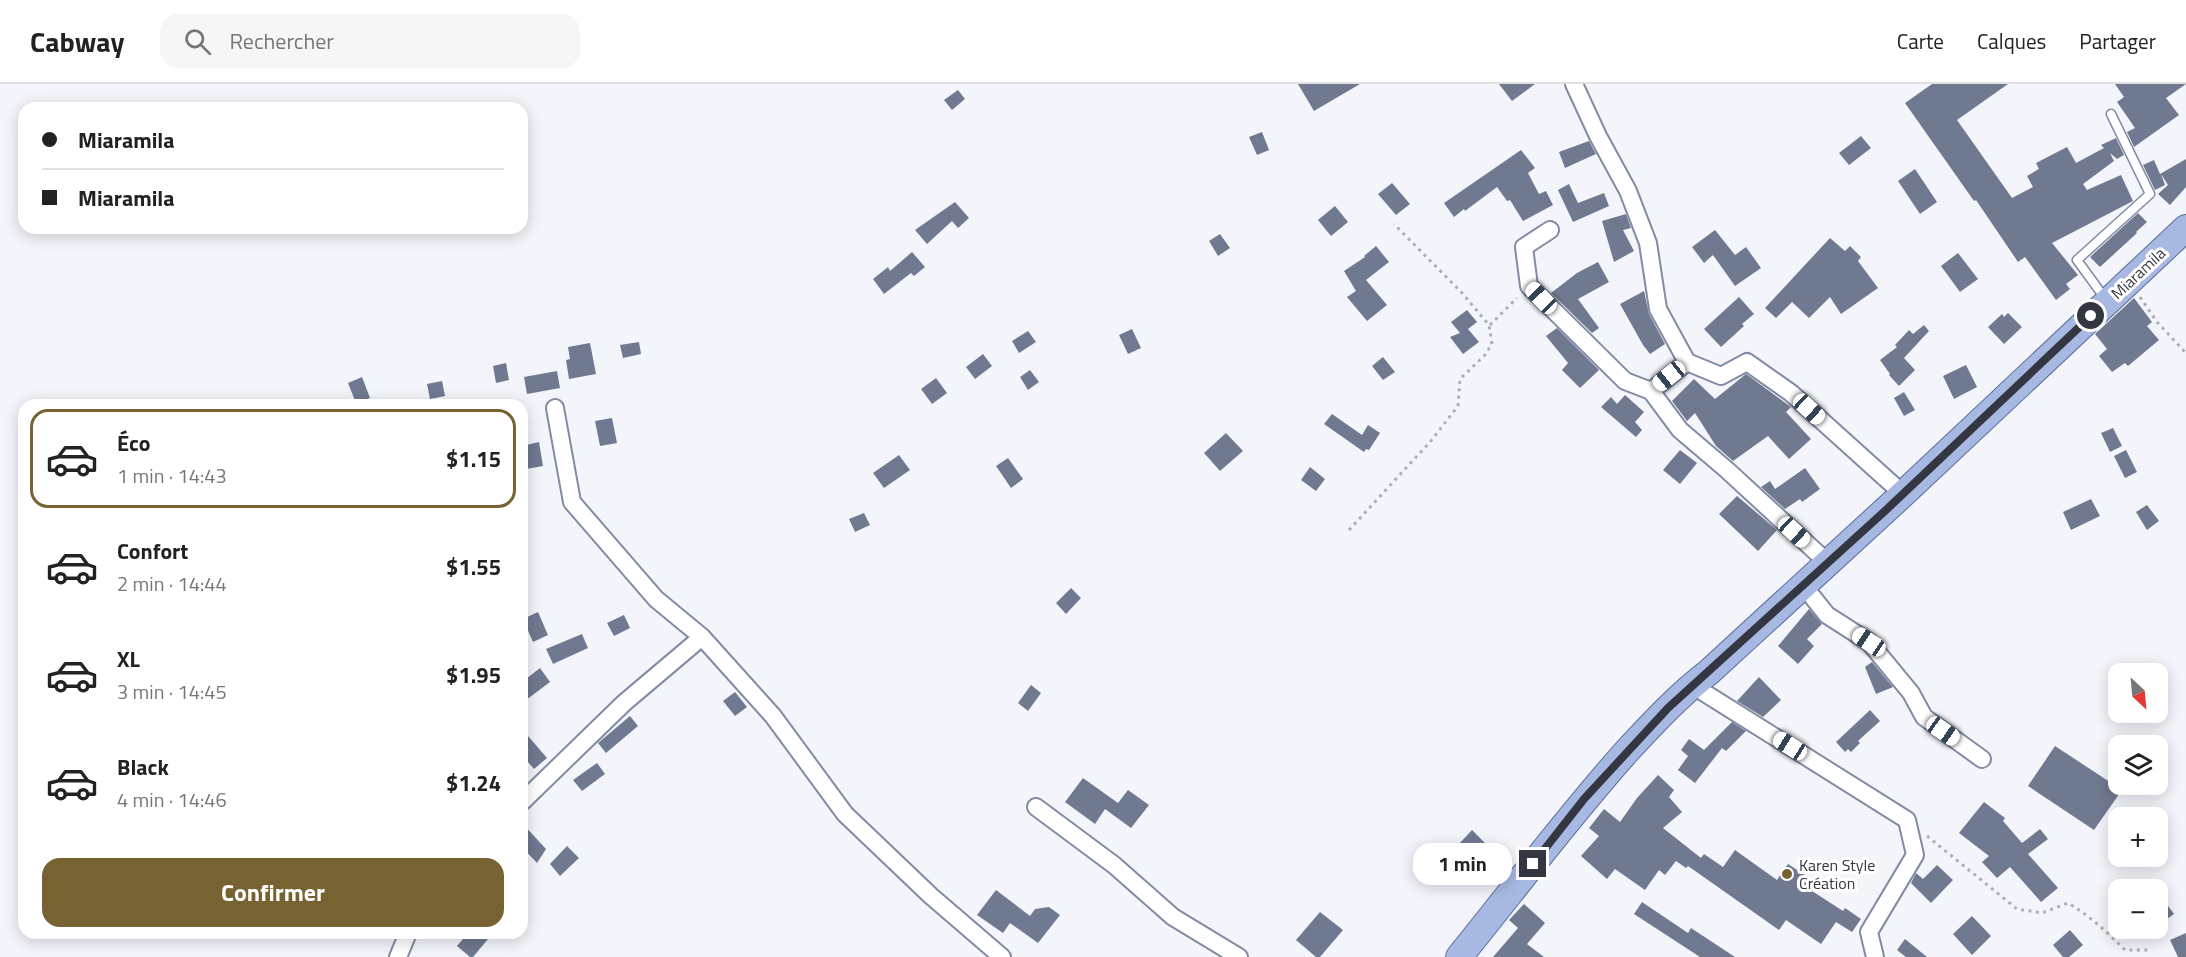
<!DOCTYPE html>
<html lang="fr">
<meta charset="utf-8">
<style>
:root{--surface:#fff;--page:#f6f6f6;--text:#222;--muted:#767676;--line:#e0e0e0;--accent:#776231}
body{margin:0;font-family:"Titillium Web",sans-serif;background:var(--page);color:var(--text);height:100vh;display:flex;flex-direction:column;font-size:22px;white-space:nowrap}
*{box-sizing:border-box;margin:0}
p{font-size:20px;color:var(--muted)}
.icon{flex:none;width:33px;height:33px;fill:none;stroke:currentColor;stroke-width:2;stroke-linecap:round;stroke-linejoin:round}
.map{position:relative;flex:1;overflow:hidden}
.sheet{position:absolute;left:18px;top:315px;width:510px;height:540px;display:flex;flex-direction:column;background:var(--surface);border-radius:18px;box-shadow:0 3px 15px #0003}
.sheet>*{flex:none}
.top-card{position:absolute;left:18px;top:18px;width:510px;height:132px;border-radius:18px;box-shadow:0 3px 15px #0003;display:grid;align-content:center;height:132px;padding:0 24px;background:var(--surface)}
.needle{width:39px;rotate:154deg}
.fabs{position:absolute;left:2108px;top:579px;display:grid;gap:12px}
.fabs a{display:grid;place-items:center;width:60px;height:60px;border-radius:12px;background:var(--surface);box-shadow:0 3px 15px #0003;font-size:30px}
.end{position:absolute;width:27px;height:27px;margin:-14px;border:8px solid #333741;background:#fff;box-shadow:0 0 0 3px #fff}
.from{border-radius:50%}
.bubble{position:absolute;height:42px;border-radius:18px;background:var(--surface);box-shadow:0 3px 15px #0003;font-size:20px;font-weight:700;line-height:42px;text-align:center}
.car{position:absolute;width:18px;height:36px;margin:-18px -9px;border-radius:8px;box-shadow:0 0 4px 2px #0007;background:linear-gradient(#fff 24%,#345 0 40%,#fff 0 76%,#345 0 86%,#fff 0)}
.top-card b{display:flex;align-items:center;gap:21px;height:57px;font-size:22px}
.top-card b+b{border-top:2px solid var(--line)}
.top-card i{width:15px;height:15px;background:var(--text)}
ul{padding:10px 0 0;list-style:none}
li{display:flex;align-items:center;gap:18px;height:99px;margin:0 12px 9px;padding:0 12px;border:3px solid transparent;border-radius:18px}
li div{flex:1}
li b{display:block;font-size:22px}
li em{font-style:normal;font-weight:700}
li.current{border-color:var(--accent)}
li>.icon{width:54px;height:54px;stroke-width:1.5}
.button{display:flex;gap:12px;margin-top:auto;padding:12px 24px}
.button a{flex:1;height:69px;border-radius:18px;background:var(--accent);color:#fff;font-size:24px;font-weight:700;line-height:69px;text-align:center}
header{display:flex;align-items:center;gap:36px;box-sizing:border-box;height:84px;padding:0 30px;background:var(--surface);border-bottom:2px solid var(--line)}
header strong{font-size:28px}
nav{display:flex;gap:33px;margin-inline-start:auto;font-size:21px}
.search{width:420px;height:54px;background:var(--page);display:flex;align-items:center;gap:15px;box-sizing:border-box;padding:0 21px;border-radius:18px;color:var(--muted);font-size:22px}
.map>svg:first-child{display:block}
</style>
<header>
<strong>Cabway</strong>
<div class="search"><svg class="icon" aria-label="search" viewBox="0 0 24 24"><circle cx="10" cy="10" r="6"/><path d="M15 15l6 6"/></svg>Rechercher</div>
<nav><a>Carte</a><a>Calques</a><a>Partager</a></nav>
</header>
<div class="map">
<svg width="2186" height="873" viewBox="0 0 2186 873">
<rect width="100%" height="100%" fill="#f3f5fb"/>
<path fill="#6f7990" d="M1298 0H1360L1314 27Z
M1499 0H1535L1512 17Z
M1932 0H2008L1957 36 2012 114 2033 103 2027 92 2039 85 2036 79 2067 63 2076 79 2104 64 2101 61 2116 54 2124 71 2117 75 2110 69 2114 77 2083 100 2087 106 2121 91 2133 117 2052 159 2078 191 2066 200 2070 205 2056 216 2025 173 2018 178 1976 116 1974 117 1905 19Z
M2115 0H2186L2166 14 2179 31 2134 63 2127 48 2135 44 2117 18 2124 13Z
M958 6 965 15 952 26 944 16Z
M1262 48 1269 66 1257 71 1249 53Z
M1861 52 1871 64 1849 81 1839 69Z
M1589 57 1596 70 1565 84 1559 68Z
M1521 66 1535 84 1528 89 1539 110 1546 107 1553 121 1523 137 1510 116 1507 117 1497 103 1465 127 1464 125 1454 133 1444 119Z
M2186 75V103L2170 121 2158 110 2168 101 2161 90 2165 101 2155 106 2143 81 2154 76 2160 90Z
M1915 85 1937 118 1920 130 1898 97Z
M1392 99 1410 120 1396 131 1378 110Z
M1569 100 1578 119 1604 109 1609 122 1573 138 1558 106Z
M955 118 969 134 958 144 952 137 927 160 915 146Z
M1335 122 1348 138 1331 152 1318 136Z
M2138 129 2147 138 2136 148 2137 149 2100 183 2090 173Z
M1626 130 1631 144 1623 146 1634 167 1614 178 1602 137Z
M1715 146 1735 171 1746 163 1761 184 1735 202 1713 171 1704 179 1692 163Z
M1220 150 1230 164 1218 172 1209 157Z
M1830 154 1845 167 1850 162 1861 173 1858 177 1878 204 1841 230 1830 213 1809 234 1792 218 1776 234 1765 224Z
M1376 162 1389 178 1366 196 1387 221 1367 237 1347 213 1356 207 1344 187 1365 173 1364 172Z
M912 168 925 183 914 192 911 189 884 210 873 195 888 183 890 187Z
M1958 169 1978 195 1960 208 1941 182Z
M1598 178 1609 198 1578 215 1599 244 1592 249 1551 209 1577 189Z
M1644 207 1649 230 1665 260 1650 270 1643 261 1620 220Z
M1739 213 1754 230 1742 240 1744 242 1721 263 1704 245Z
M2134 214 2152 238 2147 242 2159 256 2128 282 2125 279 2112 288 2099 272 2107 265 2095 250Z
M1467 226 1477 238 1468 245 1479 258 1463 270 1450 253 1460 249 1451 238Z
M2008 229 2022 243 2004 260 1988 243 2002 230 2004 233Z
M1924 241 1929 247 1904 274 1915 286 1899 302 1889 291 1890 290 1880 276 1897 263 1895 261 1909 246 1913 250Z
M1557 244 1599 286 1580 304 1562 286 1568 279 1546 252Z
M1132 245 1141 264 1128 270 1119 251Z
M1028 247 1036 258 1019 269 1012 257Z
M639 258 641 270 623 274 620 261Z
M590 259 596 290 569 295 566 276 570 275 568 263Z
M983 270 992 282 975 295 966 283Z
M1383 273 1395 288 1383 296 1372 282Z
M506 279 509 296 496 299 493 282Z
M1966 281 1977 303 1954 315 1943 292Z
M1030 286 1039 298 1028 306 1020 293Z
M557 287 560 304 527 310 524 293Z
M1746 290 1791 323 1786 328 1811 355 1789 375 1768 352 1733 377 1716 362 1695 329 1687 337 1672 317 1694 295 1715 315Z
M362 293 370 314 356 319 348 299Z
M936 294 947 309 932 320 921 305Z
M442 297 445 312 430 315 427 300Z
M1904 308 1915 326 1904 332 1894 314Z
M1625 311 1644 328 1635 338 1642 346 1636 353 1601 323 1611 313 1617 320Z
M1332 330 1362 351 1368 341 1380 349 1369 366 1366 365 1364 368 1324 340Z
M612 334 617 359 600 362 595 337Z
M2113 344 2122 362 2110 368 2101 349Z
M1226 349 1243 367 1220 387 1204 369Z
M539 358 543 382 526 385 522 362Z
M1680 366 1697 379 1680 400 1663 386Z
M2126 366 2137 388 2125 394 2114 372Z
M899 371 910 386 884 404 873 389Z
M1008 374 1023 395 1011 404 996 382Z
M1310 383 1325 395 1316 407 1301 396Z
M1805 384 1820 405 1802 418 1800 415 1785 425 1761 403 1770 397 1775 405Z
M1737 412 1777 446 1758 467 1719 430Z
M2091 415 2100 432 2071 446 2063 428Z
M2147 421 2159 437 2147 446 2136 428Z
M864 429 870 441 855 448 849 435Z
M1071 504 1081 514 1066 530 1056 519Z
M1809 525 1822 540 1807 555 1814 562 1798 580 1778 562Z
M538 528 548 551 533 558 523 535Z
M624 531 630 544 614 552 607 539Z
M582 550 588 564 553 580 546 565Z
M1872 578 1893 603 1876 610 1865 583Z
M540 584 550 598 522 619V598Z
M1759 593 1781 616 1763 633 1737 617Z
M1031 601 1041 609 1028 627 1018 619Z
M735 608 747 623 735 632 723 617Z
M1870 626 1880 637 1858 657 1860 659 1851 668 1848 665 1845 668 1836 658Z
M630 632 638 642 606 669 598 659Z
M1732 638 1746 647 1726 667 1722 664 1695 699 1678 686 1688 672 1681 666 1689 655 1704 666Z
M522 645 547 674 534 685 522 671Z
M2055 662 2122 706 2094 746 2028 702Z
M597 679 605 690 582 707 573 696Z
M1658 691 1674 706 1669 713 1682 728 1663 744 1701 774 1704 770 1723 783 1735 766 1777 796 1788 780 1817 799 1812 807 1843 827 1845 824 1861 835 1852 848 1836 838 1821 860 1786 836 1779 846 1688 782 1686 784 1676 777 1665 791 1659 786 1645 806 1615 785 1607 795 1581 772 1599 752 1589 744 1604 725 1620 738 1637 714Z
M1083 694 1118 719 1128 706 1149 721 1131 744 1105 725 1095 740 1065 718Z
M1984 718 2005 734 2003 737 2022 759 2040 745 2048 755 2028 770 2058 804 2041 818 2010 783 1997 794 1982 778 1989 772 1959 749Z
M522 739 546 765 537 779 522 763Z
M1472 746 1490 764 1477 777 1459 760Z
M567 762 579 774 560 792 550 780Z
M1937 781 1953 796 1931 819 1911 799 1916 789 1923 795Z
M996 806 1030 832 1035 825 1049 823 1060 831 1038 859 1010 839 1003 849 977 831Z
M2157 807 2174 830 2157 842Z
M1642 818 1688 849 1691 844 1735 873H1700L1634 830Z
M1524 820 1545 839 1527 860 1544 873H1493L1518 844 1509 836Z
M1320 828 1343 846 1320 873H1316L1296 856Z
M1972 832 1991 852 1972 871 1953 850Z
M2070 846 2083 861 2069 873H2063L2053 861Z
M468 849H481L488 855 473 873H470L457 862Z
M2186 849V873H2178L2170 856Z
M1905 855 1927 873H1906L1897 866Z"/>
<g fill="none" stroke-linecap="round" stroke-linejoin="round">
<g stroke="#818ba3" stroke-width="11">
<path id="service" d="M2107 217 2077 176 2150 110 2111 30"/>
</g>
<g stroke="#818ba3" stroke-width="20">
<path id="minor" d="M1574 0 1598 52 1628 107 1648 159 1658 225 1687 278 1721 292 1747 278 1791 309 1903 410
M1550 146 1524 163 1529 202 1625 297 1651 307 1687 278
M1651 307 1680 346 1727 386 1828 479
M555 324 572 418 656 515 702 553 773 632 845 730 931 812 1002 873
M1803 501 1827 531 1869 558 1911 609 1924 633 1982 675
M1692 601 1907 736 1915 771 1869 848 1875 873
M522 718 624 619 702 553
M1036 723 1114 781 1173 833 1239 873
M398 873 408 849"/>
</g>
<g stroke="#586c9d" stroke-width="28">
<path id="primary" d="M1459 873C1515 804 1568 733 1627 667 1653 639 1679 611 1709 588L1903 410 2186 144"/>
</g>
<path stroke="#adafb7" stroke-width="3" stroke-dasharray="3 4.5" stroke-linecap="butt" d="M2140 213 2157 238 2186 269
M1490 241 1517 214
M1349 446 1430 358 1458 322 1460 295 1485 271 1492 260 1489 241 1463 210 1394 140
M1927 752 2017 825 2042 829 2068 819C2090 832 2107 848 2125 866H2150"/>
<use href="#service" stroke="#fff" stroke-width="8"/>
<use href="#minor" stroke="#fff" stroke-width="16"/>
<use href="#primary" stroke="#a7b8e2" stroke-width="26"/>
</g>
<g fill="none" stroke-linecap="round" stroke-linejoin="round">
<path stroke="#333741" stroke-width="8" d="M1533 780 1584 715 1668 624 1886 426 2091 232"/>
</g>
<circle fill="#776231" stroke="#fff" stroke-width="2" cx="1787" cy="790" r="6"/>
<g text-anchor="middle" stroke-width="6" stroke-linejoin="round" paint-order="stroke">
<g font-size="16" fill="#333741" stroke="#fff">
<text transform="translate(2138 189) rotate(-43)" y="6">Miaramila</text>
</g>
<g font-size="16" fill="#333741" stroke="#fff" text-anchor="start">
<text x="1799" y="787">Karen Style<tspan x="1799" dy="18">Création</tspan></text>
</g>
</g>
</svg>
<div class="fabs">
<a><svg class="needle" viewBox="-14 -14 28 28"><path d="M0-13l5 13h-10z" fill="#e53935"/><path d="M0 13l5-13h-10z" fill="#767676"/></svg></a>
<a><svg class="icon" aria-label="layers" viewBox="0 0 24 24"><path d="M12 4l9 5-9 5-9-5zM3 14l9 5 9-5"/></svg></a>
<a>+</a>
<a>−</a>
</div>
<i class="end from" style="left:2091px;top:232px"></i>
<i class="end" style="left:1533px;top:780px"></i>
<div class="bubble" style="left:1413px;top:759px;width:99px">1 min</div>
<i class="car" style="left:1541px;top:214px;rotate:316deg"></i>
<i class="car" style="left:1669px;top:292px;rotate:231deg"></i>
<i class="car" style="left:1809px;top:325px;rotate:133deg"></i>
<i class="car" style="left:1794px;top:448px;rotate:133deg"></i>
<i class="car" style="left:1869px;top:558px;rotate:304deg"></i>
<i class="car" style="left:1943px;top:647px;rotate:125deg"></i>
<i class="car" style="left:1790px;top:662px;rotate:302deg"></i>
<div class="top-card">
<b><i class="from"></i>Miaramila</b>
<b><i></i>Miaramila</b>
</div>
<section class="sheet">
<ul>
<li class="current"><svg class="icon" aria-label="car" viewBox="0 0 24 24"><path d="M5 17H2v-5l4-1 3-4h7l3 4 3 1v5h-3M9 17h6M6 11h13"/><circle cx="7" cy="17" r="2"/><circle cx="17" cy="17" r="2"/></svg><div><b>Éco</b><p>1 min · 14:43</p></div><em>$1.15</em></li>
<li><svg class="icon" aria-label="car" viewBox="0 0 24 24"><path d="M5 17H2v-5l4-1 3-4h7l3 4 3 1v5h-3M9 17h6M6 11h13"/><circle cx="7" cy="17" r="2"/><circle cx="17" cy="17" r="2"/></svg><div><b>Confort</b><p>2 min · 14:44</p></div><em>$1.55</em></li>
<li><svg class="icon" aria-label="car" viewBox="0 0 24 24"><path d="M5 17H2v-5l4-1 3-4h7l3 4 3 1v5h-3M9 17h6M6 11h13"/><circle cx="7" cy="17" r="2"/><circle cx="17" cy="17" r="2"/></svg><div><b>XL</b><p>3 min · 14:45</p></div><em>$1.95</em></li>
<li><svg class="icon" aria-label="car" viewBox="0 0 24 24"><path d="M5 17H2v-5l4-1 3-4h7l3 4 3 1v5h-3M9 17h6M6 11h13"/><circle cx="7" cy="17" r="2"/><circle cx="17" cy="17" r="2"/></svg><div><b>Black</b><p>4 min · 14:46</p></div><em>$1.24</em></li>
</ul>
<div class="button"><a>Confirmer</a></div>
</section>
</div>
